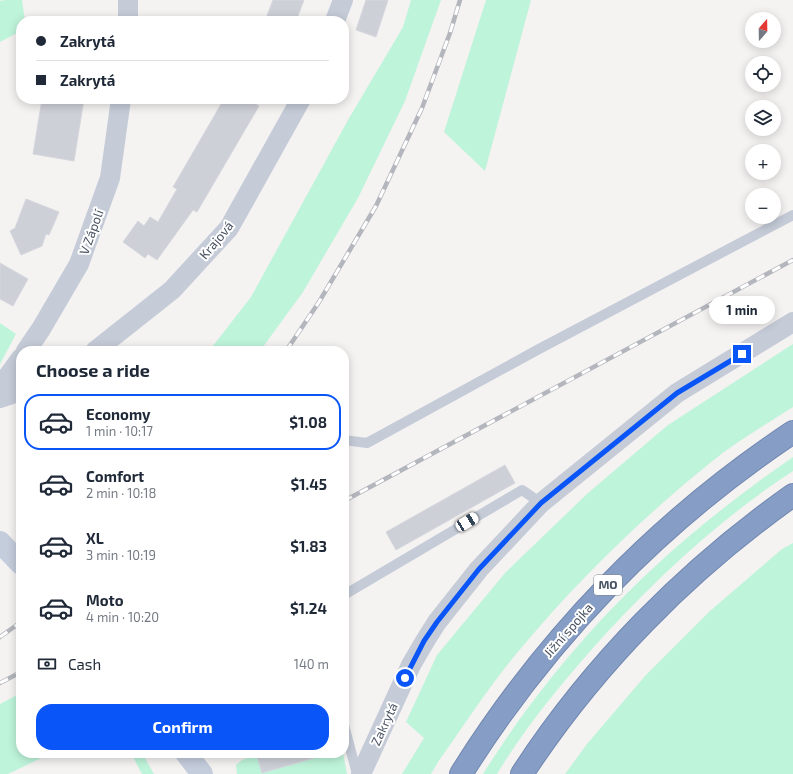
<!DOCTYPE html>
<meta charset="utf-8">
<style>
:root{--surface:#fff;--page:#f2f2f3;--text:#1f2937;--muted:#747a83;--line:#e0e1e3;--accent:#0955f8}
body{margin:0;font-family:"Exo 2",sans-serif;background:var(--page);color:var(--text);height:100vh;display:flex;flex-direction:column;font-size:15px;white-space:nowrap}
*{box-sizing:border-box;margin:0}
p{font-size:13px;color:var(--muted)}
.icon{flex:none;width:22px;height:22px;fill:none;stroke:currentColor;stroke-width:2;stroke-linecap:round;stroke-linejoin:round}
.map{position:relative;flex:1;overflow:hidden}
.side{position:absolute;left:16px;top:346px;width:333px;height:412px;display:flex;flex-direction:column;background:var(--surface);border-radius:16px;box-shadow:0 2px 10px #0003}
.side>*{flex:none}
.banner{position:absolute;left:16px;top:16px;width:333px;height:88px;border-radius:16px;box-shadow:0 2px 10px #0003;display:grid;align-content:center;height:88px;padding:0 20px;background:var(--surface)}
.needle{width:26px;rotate:20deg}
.fabs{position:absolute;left:745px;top:12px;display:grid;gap:8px}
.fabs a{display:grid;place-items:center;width:36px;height:36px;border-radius:50%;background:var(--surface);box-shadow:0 2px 10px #0003;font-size:20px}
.end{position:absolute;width:18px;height:18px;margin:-9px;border:5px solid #0955f8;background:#fff;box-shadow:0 0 0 2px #fff}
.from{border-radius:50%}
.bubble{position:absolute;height:28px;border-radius:14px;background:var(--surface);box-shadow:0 2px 10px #0003;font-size:13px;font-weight:700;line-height:28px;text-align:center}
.car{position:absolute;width:12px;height:24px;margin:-12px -6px;border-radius:5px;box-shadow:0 0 3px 1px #0007;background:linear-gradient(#fff 24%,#345 0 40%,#fff 0 76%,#345 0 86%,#fff 0)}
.banner b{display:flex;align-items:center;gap:14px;height:38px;font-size:15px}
.banner b+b{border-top:1px solid var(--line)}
.banner i{width:10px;height:10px;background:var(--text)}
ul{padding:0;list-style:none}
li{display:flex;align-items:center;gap:12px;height:56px;margin:0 8px 6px;padding:0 12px;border:2px solid transparent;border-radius:16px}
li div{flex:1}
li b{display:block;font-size:15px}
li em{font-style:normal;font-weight:700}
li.on{border-color:var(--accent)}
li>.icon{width:36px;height:36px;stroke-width:1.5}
h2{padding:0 20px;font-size:18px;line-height:48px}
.pay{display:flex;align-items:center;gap:10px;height:44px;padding:0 20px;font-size:15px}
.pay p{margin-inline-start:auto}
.button{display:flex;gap:8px;margin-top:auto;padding:8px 20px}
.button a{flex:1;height:46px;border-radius:16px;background:var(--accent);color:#fff;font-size:16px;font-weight:700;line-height:46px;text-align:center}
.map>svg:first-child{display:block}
</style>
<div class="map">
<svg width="793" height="774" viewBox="0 0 793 774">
<rect width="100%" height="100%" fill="#f5f2f2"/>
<path fill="#bef4da" d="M5 0H22L25 21H21V31L0 42V1Z
M411 0H441L405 101 358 198 303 292 260 351H209L251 297 348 120 403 27Z
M486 0H531L485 171 444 132Z
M0 323 16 334 0 364Z
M793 344V407C765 425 736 442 710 463 642 518 578 580 522 647 491 683 465 724 438 762L431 774H402L424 738 406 722 437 655 505 573 588 493 668 425Z
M793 457V471C718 520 652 582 592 649 558 688 524 729 497 774H483C538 686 608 605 687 538 721 509 757 482 793 457Z
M793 543V774H565L587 744 645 676 710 611 782 549Z
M21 693V753H52L8 774H0V704Z
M131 753H142L154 774H142Z
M317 753H343L347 774H237L236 765 242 760 257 754 262 773 318 757Z"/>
<path fill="#ced0d8" stroke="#d6d7de" d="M273 0H304L296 21H265Z
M366 0H388L376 37 356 30Z
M42 99H84L74 161 33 154Z
M224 99H248L259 106 197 212 193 210 157 260 148 254 145 258 123 242 138 221 144 226 150 217 158 222 177 189 173 187Z
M26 199 59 212 49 235 46 234 42 246 21 255 10 231 15 228Z
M0 263 28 279 13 306 0 299Z
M505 465 515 483 396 550 386 532Z
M256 753H313L314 758 262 773Z"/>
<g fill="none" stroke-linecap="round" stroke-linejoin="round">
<g stroke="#7188b1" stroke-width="24">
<path id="highway" d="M461 774C546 638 659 521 793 432
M522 774C593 665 687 570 793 495"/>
</g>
<path stroke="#c5ccd8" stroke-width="10" d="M344 440 367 443 539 349 793 215
M344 595 522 490 541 503
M344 725 357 774"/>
<path stroke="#c5ccd8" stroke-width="20" d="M128 21V0
M335 21 343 0
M26 351 41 329 79 264 110 178 121 99
M95 351 172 290 229 228 301 99
M0 387 21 358
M0 398 21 391
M361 774 411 665 425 641 437 622 479 569 541 503 677 393 793 322"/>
<path stroke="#c4cddc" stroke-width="22" d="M0 542 21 564
M186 753 202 774"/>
<use href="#highway" stroke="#869dc5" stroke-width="22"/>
<g stroke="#b4b6bd" stroke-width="4.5">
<path id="rail" d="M286 351 319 302 376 206 422 108 450 33 460 0
M344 501 793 260
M0 637 21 622
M0 683 21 672"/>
</g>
<use href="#rail" stroke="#fff" stroke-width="3" stroke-dasharray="9" stroke-linecap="butt"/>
</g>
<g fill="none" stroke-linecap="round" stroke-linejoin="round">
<path stroke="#0955f8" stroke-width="5" d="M405 678 424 641 437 622 479 569 541 503 677 393 742 354"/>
</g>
<g text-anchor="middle" stroke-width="4" stroke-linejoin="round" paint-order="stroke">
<rect fill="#fff" stroke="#7f8691" stroke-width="1" x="594" y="575" width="28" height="20" rx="3"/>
<g font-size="12" font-weight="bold" fill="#485262">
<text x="608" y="589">MO</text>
</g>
<g font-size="13" fill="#485262" stroke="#fff">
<text transform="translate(91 232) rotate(-70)" y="5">V Zápolí</text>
<text transform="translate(216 240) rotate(-50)" y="5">Krajová</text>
<text transform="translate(568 630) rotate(-49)" y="5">Jižní spojka</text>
<text transform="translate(384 724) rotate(-65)" y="5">Zakrytá</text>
</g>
</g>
</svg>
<div class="fabs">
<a><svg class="needle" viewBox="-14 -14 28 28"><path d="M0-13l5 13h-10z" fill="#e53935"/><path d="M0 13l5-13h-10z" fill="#747a83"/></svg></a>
<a><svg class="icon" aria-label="locate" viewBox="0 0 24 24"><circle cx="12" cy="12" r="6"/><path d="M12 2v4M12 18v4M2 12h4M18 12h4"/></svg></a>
<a><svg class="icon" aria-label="layers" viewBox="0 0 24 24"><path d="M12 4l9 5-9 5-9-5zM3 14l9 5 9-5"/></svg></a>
<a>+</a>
<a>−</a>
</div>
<i class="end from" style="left:405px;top:678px"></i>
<i class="end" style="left:742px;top:354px"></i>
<div class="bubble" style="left:709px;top:296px;width:66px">1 min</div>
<i class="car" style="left:467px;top:522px;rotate:59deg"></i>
<div class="banner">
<b><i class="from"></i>Zakrytá</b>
<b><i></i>Zakrytá</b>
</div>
<section class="side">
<h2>Choose a ride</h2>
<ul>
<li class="on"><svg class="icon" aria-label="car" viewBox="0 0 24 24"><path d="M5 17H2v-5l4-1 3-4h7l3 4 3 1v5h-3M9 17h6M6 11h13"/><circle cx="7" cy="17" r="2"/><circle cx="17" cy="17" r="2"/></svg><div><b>Economy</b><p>1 min · 10:17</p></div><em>$1.08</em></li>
<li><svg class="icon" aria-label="car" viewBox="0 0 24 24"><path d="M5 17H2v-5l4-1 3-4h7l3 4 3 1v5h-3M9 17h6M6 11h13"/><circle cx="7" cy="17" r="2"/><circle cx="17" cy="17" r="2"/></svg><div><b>Comfort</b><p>2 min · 10:18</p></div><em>$1.45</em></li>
<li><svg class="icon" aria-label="car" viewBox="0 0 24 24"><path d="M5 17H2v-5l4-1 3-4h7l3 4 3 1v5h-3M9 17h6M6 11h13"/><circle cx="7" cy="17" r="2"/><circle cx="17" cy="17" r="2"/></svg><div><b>XL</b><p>3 min · 10:19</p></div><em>$1.83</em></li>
<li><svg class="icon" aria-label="car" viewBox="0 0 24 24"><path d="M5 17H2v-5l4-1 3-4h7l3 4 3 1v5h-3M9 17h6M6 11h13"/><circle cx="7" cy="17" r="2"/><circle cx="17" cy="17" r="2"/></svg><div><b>Moto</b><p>4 min · 10:20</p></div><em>$1.24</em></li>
</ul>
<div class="pay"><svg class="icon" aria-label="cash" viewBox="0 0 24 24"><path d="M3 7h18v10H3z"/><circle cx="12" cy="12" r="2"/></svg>Cash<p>140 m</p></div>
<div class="button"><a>Confirm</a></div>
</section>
</div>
